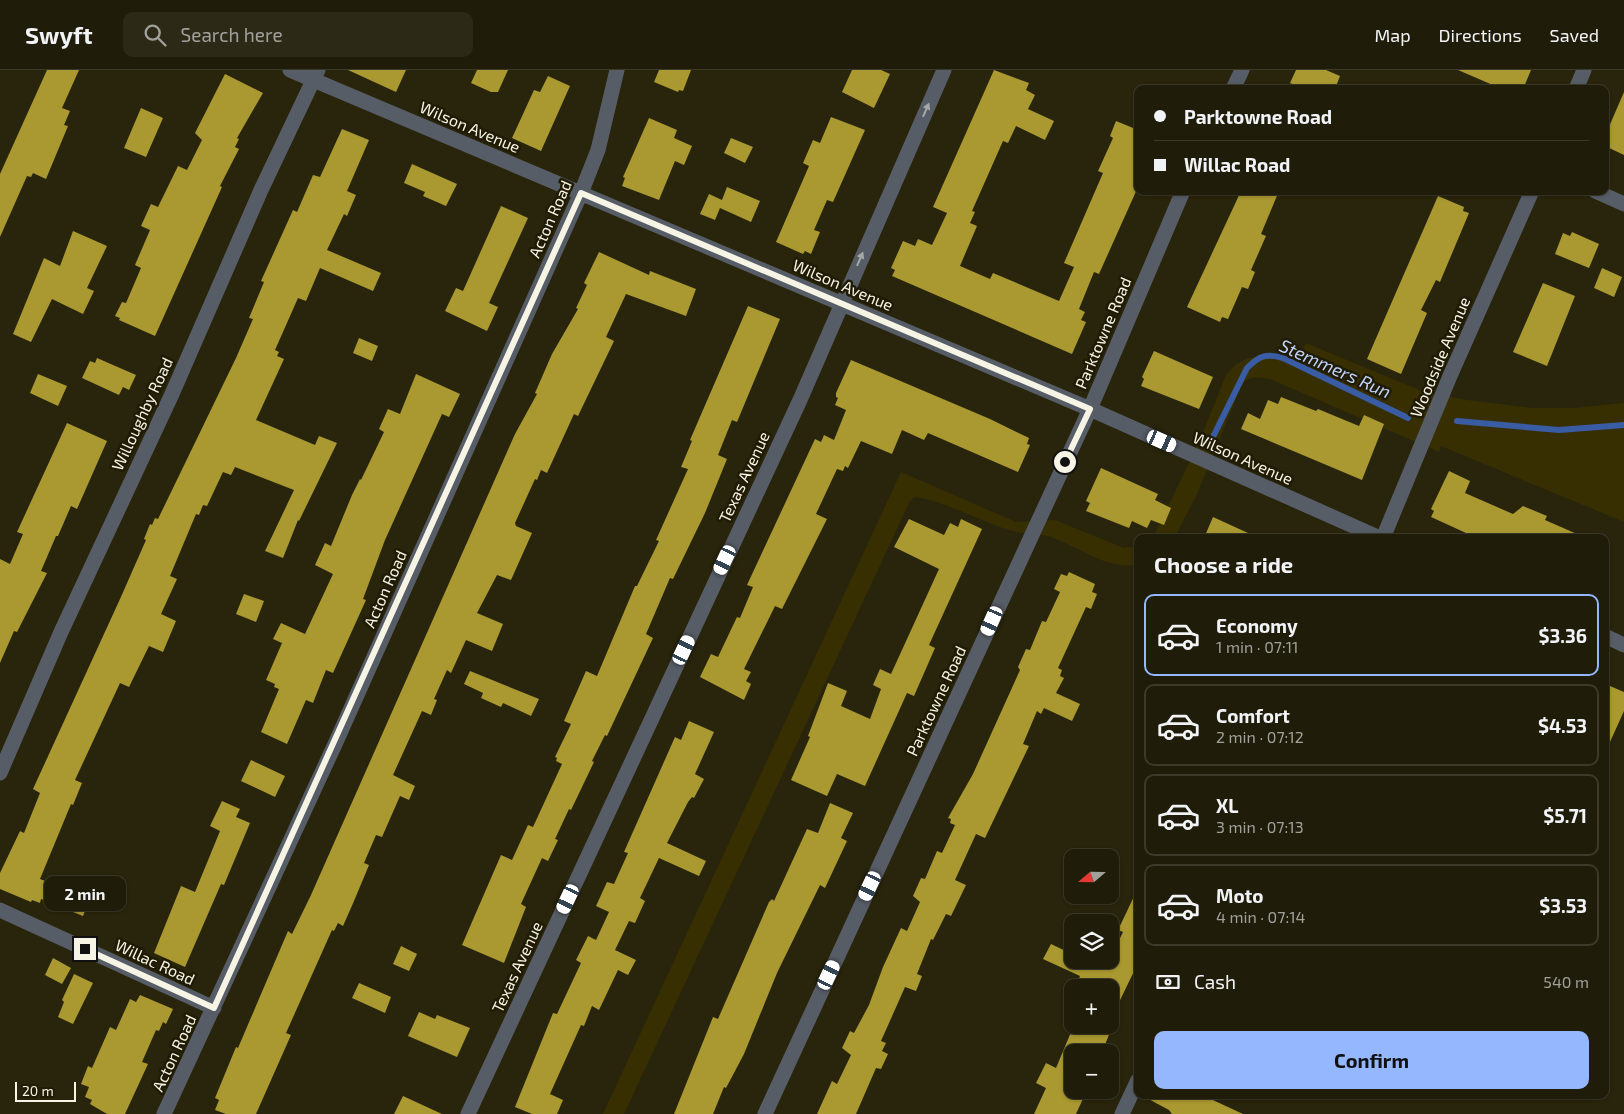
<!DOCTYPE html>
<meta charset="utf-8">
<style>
:root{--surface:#1f1c09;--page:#2c2917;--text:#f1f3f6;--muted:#a1a19c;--line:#3c3a2a;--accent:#94b7fd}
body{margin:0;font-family:"Exo 2",sans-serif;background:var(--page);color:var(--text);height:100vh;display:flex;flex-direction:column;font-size:19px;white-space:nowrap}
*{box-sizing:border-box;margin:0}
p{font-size:16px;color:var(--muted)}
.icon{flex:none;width:28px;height:28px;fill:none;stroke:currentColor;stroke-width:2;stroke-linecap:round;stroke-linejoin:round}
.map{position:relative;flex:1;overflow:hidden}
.panel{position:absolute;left:1134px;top:464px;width:475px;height:565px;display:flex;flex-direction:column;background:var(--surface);border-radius:10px;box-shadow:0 1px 4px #0004,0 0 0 1px var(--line)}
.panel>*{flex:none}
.guide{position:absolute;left:1134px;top:15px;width:475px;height:110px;border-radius:10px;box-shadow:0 1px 4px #0004,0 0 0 1px var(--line);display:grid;align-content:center;height:110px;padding:0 20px;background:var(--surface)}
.needle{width:32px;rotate:250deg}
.fabs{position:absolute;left:1064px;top:779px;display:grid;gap:10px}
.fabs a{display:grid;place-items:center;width:55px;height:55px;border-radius:10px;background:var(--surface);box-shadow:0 1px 4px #0004,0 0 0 1px var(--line);font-size:25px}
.scale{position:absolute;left:15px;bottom:12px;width:61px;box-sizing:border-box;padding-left:5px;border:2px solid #f6f4e5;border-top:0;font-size:14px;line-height:18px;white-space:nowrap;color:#f6f4e5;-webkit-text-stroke:4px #201b04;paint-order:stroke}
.end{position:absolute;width:22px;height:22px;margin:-11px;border:6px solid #f6f4e5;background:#111;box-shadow:0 0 0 2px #111}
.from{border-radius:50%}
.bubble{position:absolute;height:35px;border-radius:10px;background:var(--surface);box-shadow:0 1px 4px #0004,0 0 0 1px var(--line);font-size:16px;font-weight:700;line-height:35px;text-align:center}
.car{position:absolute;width:15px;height:30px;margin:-15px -8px;border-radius:6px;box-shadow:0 0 4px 1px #0007;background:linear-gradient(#fff 24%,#345 0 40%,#fff 0 76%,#345 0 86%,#fff 0)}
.guide b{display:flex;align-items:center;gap:18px;height:48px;font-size:19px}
.guide b+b{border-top:1px solid var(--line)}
.guide i{width:12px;height:12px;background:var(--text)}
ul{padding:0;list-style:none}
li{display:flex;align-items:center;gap:15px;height:82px;margin:0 10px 8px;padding:0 10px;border:2px solid var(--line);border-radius:10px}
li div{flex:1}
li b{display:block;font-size:19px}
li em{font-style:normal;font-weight:700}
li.selected{border-color:var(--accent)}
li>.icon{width:45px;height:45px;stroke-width:1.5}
h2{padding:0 20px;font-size:22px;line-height:60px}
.pay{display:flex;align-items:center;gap:12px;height:55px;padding:0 20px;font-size:19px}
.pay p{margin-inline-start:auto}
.button{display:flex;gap:10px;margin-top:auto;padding:10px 20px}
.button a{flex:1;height:58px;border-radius:10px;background:var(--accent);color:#111;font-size:20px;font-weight:700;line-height:58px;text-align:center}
header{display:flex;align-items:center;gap:30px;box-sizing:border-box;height:70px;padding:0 25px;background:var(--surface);border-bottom:1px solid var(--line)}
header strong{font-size:24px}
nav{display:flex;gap:28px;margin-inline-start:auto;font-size:18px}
.search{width:350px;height:45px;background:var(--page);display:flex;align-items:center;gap:12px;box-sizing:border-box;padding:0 18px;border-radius:10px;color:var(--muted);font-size:19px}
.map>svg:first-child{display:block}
</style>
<header>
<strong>Swyft</strong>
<div class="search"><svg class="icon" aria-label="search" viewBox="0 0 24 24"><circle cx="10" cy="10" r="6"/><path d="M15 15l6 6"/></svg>Search here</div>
<nav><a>Map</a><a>Directions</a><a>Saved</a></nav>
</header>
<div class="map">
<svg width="1624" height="1044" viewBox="0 0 1624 1044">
<rect width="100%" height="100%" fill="#29250c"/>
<path fill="#372f01" d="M1306 273 1424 322 1467 330 1532 338H1574L1624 333V452L1441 376 1439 382 1270 309C1259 308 1250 305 1242 314L1197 424 1175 467 1153 468 1200 370 1226 305 1235 295 1248 288 1265 286 1296 294Z
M901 402 1016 452 1055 450 1124 478 1137 476V495C1102 499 1080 476 1047 466 1036 463 1024 464 1013 461 979 452 950 432 915 427L910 431 624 1044H603Z"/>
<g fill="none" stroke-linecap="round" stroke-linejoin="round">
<path stroke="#3a5ca4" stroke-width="6" d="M1457 351 1559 360 1624 355
M1210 373 1247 298C1259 286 1266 283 1283 288L1408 348"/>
</g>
<path fill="#aa9930" d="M47 0H79L62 38 70 41 64 55 68 56 46 109 33 103 31 107 27 106 0 167V104Z
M348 0H406L396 22Z
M477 0H508L498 22H491L471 13Z
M659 0H691L683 21 679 20 678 22 654 12Z
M852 0H881L890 4 874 38 842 22Z
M994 0 1029 13 1026 20 1035 25 1028 39 1054 51 1045 70 1016 56 1008 73 1003 71 972 141 975 142 970 153 977 156 960 196 990 209 993 203 1059 231 1074 197 1064 193 1103 103 1098 101 1113 68 1110 66 1116 51 1138 60V117L1099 204 1094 202 1079 239 1085 242 1081 250 1086 252 1072 284 892 206 895 200 891 198 903 171 915 176 918 169 932 175 947 143 933 137Z
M1296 0H1326L1340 6 1335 19H1304L1290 13Z
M1458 0H1531L1523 19H1502Z
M225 4 263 23 237 68 239 69 235 77 239 79 220 116 222 117 155 266 119 250 120 248 115 246 122 232 126 233 141 198 135 195 150 160 141 156 151 134 158 137 178 96 187 100 202 70 195 63Z
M548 6 570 16 541 81 512 68 534 20 540 22Z
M1624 22V85L1605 76V66Z
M141 38 163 48 146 87 124 78Z
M831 47 865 60 833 132 827 130 814 160 820 162 811 184 805 181 803 184 776 172 809 96 803 93 813 70 820 73Z
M649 48 677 60 674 68 692 76 684 95 675 91 659 130 622 116 625 108 623 107Z
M342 59 369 70 347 121 356 125 347 146 344 144 327 180 381 203 373 221 320 198 306 231 298 228 275 280 279 282 277 286 284 289 256 350 315 375 319 366 337 373 299 451 298 450 283 488 265 481 294 420 235 397 231 405 223 402 207 436 203 435 199 445 196 444 170 506 177 509 161 544 176 551 163 582 149 576 129 617 120 613 75 710 82 713 73 735 71 734 40 809 90 828 83 846 41 829 40 833 32 830 31 832 0 819V803L20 761 24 763 40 723 33 719 120 529 146 470 144 469 150 454 152 455 155 448 158 449 236 288 253 249 249 248 264 212 261 211 293 140 297 142 313 105 320 107Z
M731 68 753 77 745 93 724 83Z
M412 94 457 114 446 136 423 126 425 122 404 113Z
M727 117 760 131 751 152 720 138 715 150 700 144 709 124 722 130Z
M1241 121H1279L1261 164 1266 166 1251 200 1255 202 1248 219 1242 217 1228 249 1222 247 1220 252 1187 237Z
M1438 126 1464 137 1463 141 1469 143 1440 212 1436 210 1421 240 1427 243 1401 304 1367 289Z
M501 136 528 148 489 233 498 237 487 261 445 241 456 218 463 221Z
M73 161 107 176 87 218 94 221 83 244 52 229 31 272 13 264 44 188 60 196Z
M1572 162 1599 174 1589 198 1555 184 1563 163 1570 166Z
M599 182 649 205 650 201 696 219 686 246 626 224 606 267 614 271 578 346 574 344 547 403 541 400 537 410 535 409 515 453 516 456 532 463 511 510 497 505 477 543 503 554 492 581 466 570 451 603 447 600 434 629 437 630 431 645 422 641 393 705 415 716 409 730 400 726 382 767 376 765 364 793 369 795 354 831 343 856 338 853 334 861 332 860 286 963 291 965 256 1044H226L215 1040 219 1030 215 1028 236 977 238 978 288 861 292 864 311 825 515 364 537 324 535 323 552 284 578 239 576 238 587 215 584 213Z
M1602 198 1622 207 1614 227 1594 218Z
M1543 213 1575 226 1547 296 1513 282Z
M748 236 780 249 737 352 732 350 718 385 727 389 705 443 673 509 670 508 646 564 653 568 607 666 605 665 592 691 594 692 571 740 569 739 555 769 558 770 548 791 542 788 521 834 526 837 504 893 462 875 501 785 512 790 528 755 533 757 562 694 556 691 557 688 555 687 571 654 564 651 586 601 597 606 635 516H637L659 471 656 470 688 399 681 397 692 371 690 370Z
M359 268 378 276 372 291 353 283Z
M1154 281 1213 307 1199 339 1141 316 1144 309 1142 307Z
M97 288 136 305 129 320 123 317 119 325 82 308 90 291 95 293Z
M851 290 990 349 1029 368 1027 374 1030 375 1018 402 928 363 924 370 902 360 892 384 861 371 848 398 845 396 843 401 837 399 816 444 827 449 782 539 775 536 744 599 751 602 746 611 751 614 744 630 700 607 711 584 718 587 737 547 740 548 753 517 747 515 815 369 821 372 824 365 834 370 846 340 835 335 838 328 836 327V323Z
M38 304 67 316 58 336 30 323Z
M416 304 460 324 449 347 442 344 385 470 363 529 366 530 333 603 326 600 313 633 306 630 287 674 261 662 279 619 274 617 275 614 266 610 282 573 273 569 281 553 305 564 333 504 315 495 325 473 331 476 352 425 360 409 361 410 384 362 379 359 388 339 400 344Z
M1281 327 1316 341 1318 339 1359 356 1364 345 1384 354 1362 410 1241 359 1248 343 1260 349 1268 330 1278 334Z
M67 353 107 371 77 439 71 436 58 466H56L41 501 47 503 17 562 14 561 0 593V489L10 494 23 464 17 462Z
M1101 398 1158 424 1155 430 1171 438 1164 455 1151 450 1147 458 1132 451 1129 458 1086 441 1090 433 1086 431Z
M1449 401 1470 411 1465 423 1513 444 1523 436 1547 446 1545 450 1586 468H1477L1431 447 1434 441 1431 439Z
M1213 447 1259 468H1204Z
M909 449 944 465 950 453 958 457 961 449 982 459 929 575 935 578 914 626 907 623 865 716 837 704 827 726 791 710 810 667 808 666 828 613 847 621 841 636 870 649 881 619 873 615 880 599 891 604 939 499 894 477Z
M1069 502 1095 514 1092 522 1097 524 1091 539 1086 537 1058 598 1062 600 1060 606 1064 608 1056 623 1080 634 1072 651 1044 638 1041 644 1037 641 1023 674 1029 676 985 768 976 764 955 810 966 815 951 846 946 844 933 870 931 869 917 904 922 906 916 921 905 917 881 971 886 973 882 981 888 984 881 999 876 998 856 1044H817L832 1011 837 1014 851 985 842 978 850 961 854 963 869 935 883 897 901 858 907 861 920 832 913 826 921 808 925 809 937 781 942 783 955 755 950 753 951 749 948 748 973 704 1020 600 1018 597 1026 579 1030 580 1042 551 1046 552 1060 522 1054 519 1061 504 1067 506Z
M244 524 264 531 256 552 236 544Z
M470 601 539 629 531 646 503 633 501 637 481 628 483 623 464 614Z
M1610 616 1624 622V641L1605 683V628Z
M689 651 714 662 695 704 704 709 694 728 692 727 688 732 667 773 706 791 699 806 659 788 640 828 645 831 635 853 629 851 615 880 636 890 628 905 618 900 599 940 592 936 584 956 581 955 550 1024 563 1030 557 1044H532L515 1037 553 943 557 944 581 893 576 890 588 866 596 870 609 842 596 836 607 812 614 814 628 783 624 782 675 667 681 670Z
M251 690 285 706 275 727 241 711Z
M222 731 240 739 236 747 250 753 224 815 221 814 185 897 154 883 181 816 195 822 220 761 210 756Z
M830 733 853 743 841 768 847 771 825 818 820 815 777 903 744 984 726 1018 724 1017 713 1044H674L713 947 718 949 769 832 772 829 774 831 807 759 818 763Z
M1138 818V893L1110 951V918H1075L1080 906 1043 889 1051 874 1072 884V890H1098L1107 895 1123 862 1118 860Z
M401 876 417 884 409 901 393 894Z
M53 888 71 898 62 914 45 905Z
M74 904 93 913 73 954 58 947 64 932 62 930Z
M359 913 391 927 385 943 352 928Z
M140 925 173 939 166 954 163 952 159 961 156 960 142 992 148 994 125 1044H107L90 1034 92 1030 85 1027 89 1017 81 1014 88 996 92 998 110 957 116 960 130 929 136 932Z
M419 942 435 949 437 945 470 958 457 987 408 966Z
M1074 955H1113L1102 982H1072V1006L1069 1015 1072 1016V1020L1086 1022 1076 1044H1034L1046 1018 1036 1013 1046 993 1056 998Z
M1141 1025H1202L1243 1044H1172L1169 1040Z
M403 1026 442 1044H394Z"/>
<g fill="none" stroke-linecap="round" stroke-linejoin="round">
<path stroke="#575d67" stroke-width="15" d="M290 0 1090 339 1380 468
M1233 19 1242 0
M1576 19 1584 0
M1595 121 1624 134
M1383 468 1450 306 1532 121
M1605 566 1624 575
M0 703 61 562 172 324 261 120 318 0
M0 840 214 938
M164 1044 336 672 581 123 598 80 617 0
M468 1044 800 330 944 0
M765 1044 1090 339 1183 121
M1122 1044 1138 1010"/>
</g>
<defs><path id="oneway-solid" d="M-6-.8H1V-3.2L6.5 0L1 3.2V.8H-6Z" transform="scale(1.25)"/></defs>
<g fill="#a6a8a6">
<use href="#oneway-solid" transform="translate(926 40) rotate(-66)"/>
<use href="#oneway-solid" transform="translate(860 189) rotate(-66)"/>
</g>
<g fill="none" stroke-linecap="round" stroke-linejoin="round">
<path stroke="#f6f4e5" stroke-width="6" d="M85 879 214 938 581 123 1090 339 1065 392"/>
</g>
<g text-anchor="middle" stroke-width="5" stroke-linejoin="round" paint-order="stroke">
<g font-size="16" fill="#f6f4e5" stroke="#201b04">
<text transform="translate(470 57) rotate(23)" y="6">Wilson Avenue</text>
<text transform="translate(550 149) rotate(-66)" y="6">Acton Road</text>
<text transform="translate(843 215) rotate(23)" y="6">Wilson Avenue</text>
<text transform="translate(1103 263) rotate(-67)" y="6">Parktowne Road</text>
<text transform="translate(1440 287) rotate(-67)" y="6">Woodside Avenue</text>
<text transform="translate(142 344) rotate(-65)" y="6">Willoughby Road</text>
<text transform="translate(1243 388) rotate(24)" y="6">Wilson Avenue</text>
<text transform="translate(744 407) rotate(-65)" y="6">Texas Avenue</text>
<text transform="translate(385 519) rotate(-66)" y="6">Acton Road</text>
<text transform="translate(936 631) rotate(-65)" y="6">Parktowne Road</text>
<text transform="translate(155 892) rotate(25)" y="6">Willac Road</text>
<text transform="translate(517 897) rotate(-65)" y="6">Texas Avenue</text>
<text transform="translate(174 983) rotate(-65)" y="6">Acton Road</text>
</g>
<g font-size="18" font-style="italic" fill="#bfd4fc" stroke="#201b04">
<text transform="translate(1335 299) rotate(24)" y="6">Stemmers Run</text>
</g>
</g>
</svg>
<div class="fabs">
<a><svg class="needle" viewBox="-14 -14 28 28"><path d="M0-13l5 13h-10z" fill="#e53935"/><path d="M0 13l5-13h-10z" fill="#a1a19c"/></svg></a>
<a><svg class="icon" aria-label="layers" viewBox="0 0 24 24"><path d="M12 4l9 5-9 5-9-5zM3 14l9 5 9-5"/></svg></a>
<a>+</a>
<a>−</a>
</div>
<div class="scale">20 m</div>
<i class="end from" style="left:1065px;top:392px"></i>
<i class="end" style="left:85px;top:879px"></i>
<div class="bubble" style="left:44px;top:806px;width:82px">2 min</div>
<i class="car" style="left:1162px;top:371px;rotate:114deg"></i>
<i class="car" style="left:725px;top:490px;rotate:205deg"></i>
<i class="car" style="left:992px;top:551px;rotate:204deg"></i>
<i class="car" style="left:684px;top:580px;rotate:25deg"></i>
<i class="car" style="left:870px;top:816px;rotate:205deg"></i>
<i class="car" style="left:568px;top:829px;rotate:205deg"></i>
<i class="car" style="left:829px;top:905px;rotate:25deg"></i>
<div class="guide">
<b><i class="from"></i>Parktowne Road</b>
<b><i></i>Willac Road</b>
</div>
<section class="panel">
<h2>Choose a ride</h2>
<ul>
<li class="selected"><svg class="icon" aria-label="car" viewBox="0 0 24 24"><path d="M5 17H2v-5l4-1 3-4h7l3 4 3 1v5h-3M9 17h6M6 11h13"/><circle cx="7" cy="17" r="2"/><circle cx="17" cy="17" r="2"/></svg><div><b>Economy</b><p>1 min · 07:11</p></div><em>$3.36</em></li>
<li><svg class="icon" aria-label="car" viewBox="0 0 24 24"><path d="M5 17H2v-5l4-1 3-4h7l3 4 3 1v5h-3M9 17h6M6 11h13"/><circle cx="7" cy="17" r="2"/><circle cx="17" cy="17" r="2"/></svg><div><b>Comfort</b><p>2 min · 07:12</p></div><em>$4.53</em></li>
<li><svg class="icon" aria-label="car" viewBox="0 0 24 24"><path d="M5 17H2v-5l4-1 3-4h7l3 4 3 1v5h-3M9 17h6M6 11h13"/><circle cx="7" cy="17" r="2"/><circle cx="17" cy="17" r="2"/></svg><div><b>XL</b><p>3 min · 07:13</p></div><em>$5.71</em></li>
<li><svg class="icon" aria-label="car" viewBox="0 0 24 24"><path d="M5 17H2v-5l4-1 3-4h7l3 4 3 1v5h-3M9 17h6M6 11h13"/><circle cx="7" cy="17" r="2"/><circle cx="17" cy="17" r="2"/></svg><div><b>Moto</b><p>4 min · 07:14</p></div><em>$3.53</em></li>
</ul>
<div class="pay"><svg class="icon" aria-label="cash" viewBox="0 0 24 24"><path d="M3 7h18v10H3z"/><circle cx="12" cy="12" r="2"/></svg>Cash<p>540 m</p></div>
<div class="button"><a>Confirm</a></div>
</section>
</div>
